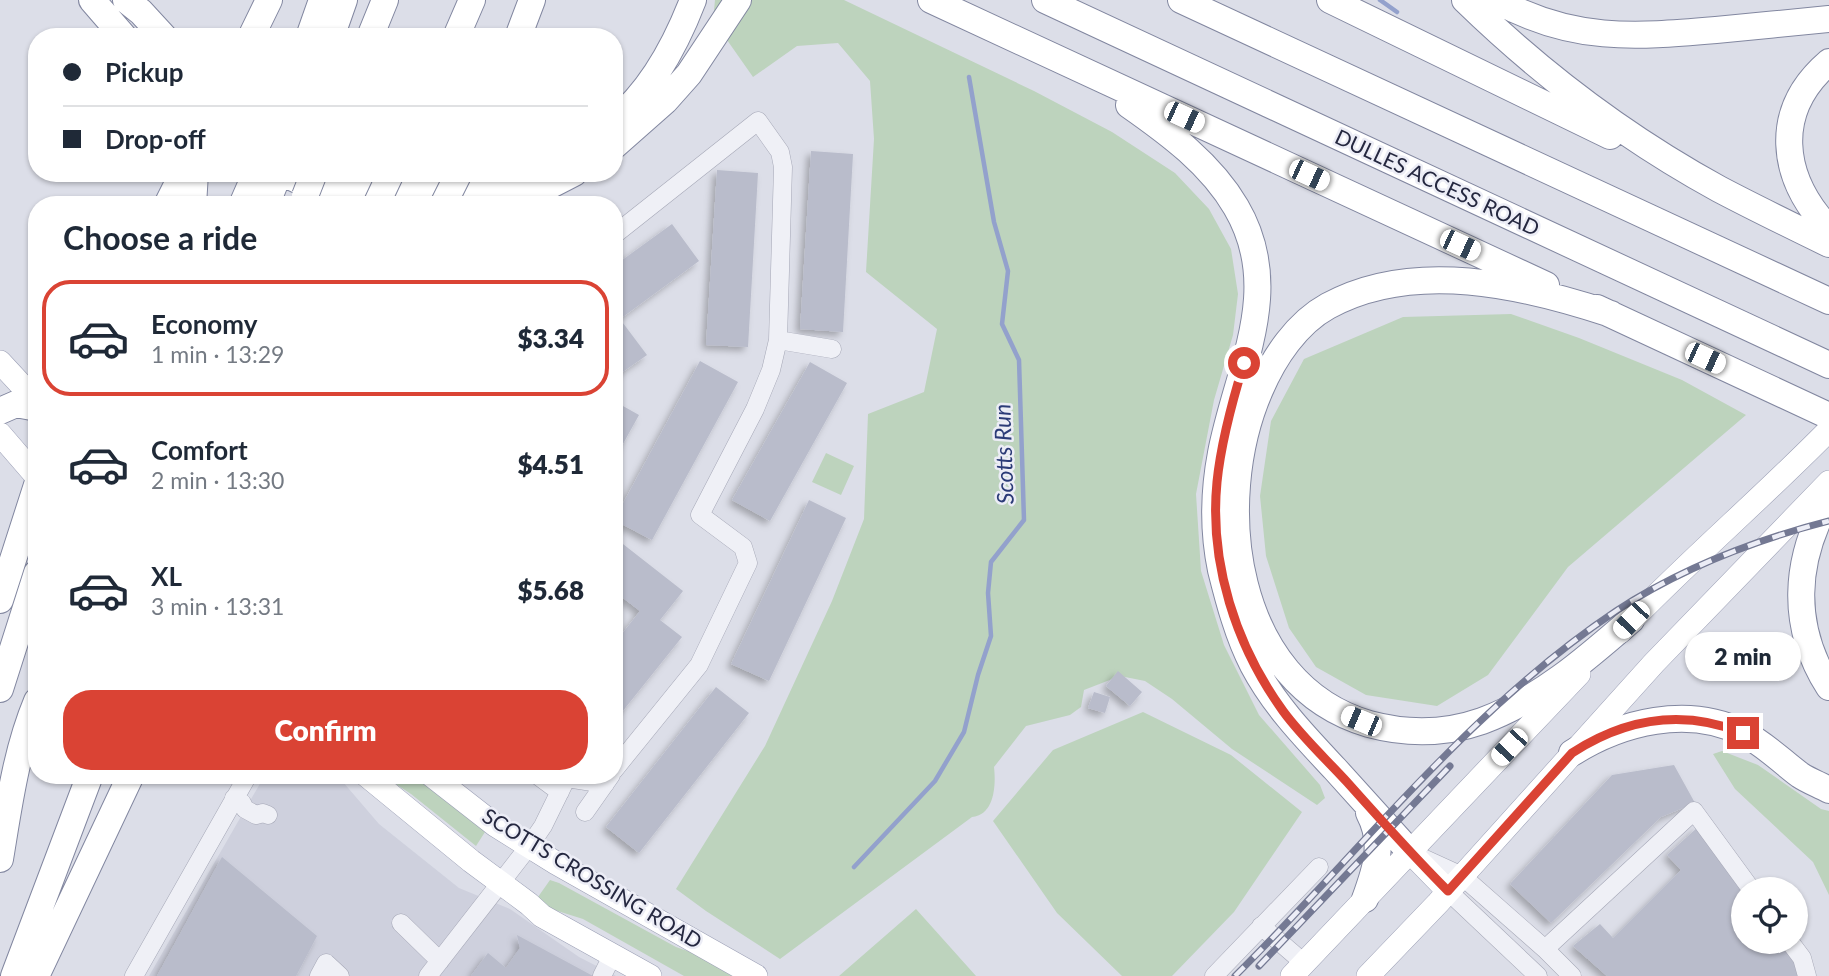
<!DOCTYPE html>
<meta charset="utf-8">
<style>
:root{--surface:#fff;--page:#f6f6f7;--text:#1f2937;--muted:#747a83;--line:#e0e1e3;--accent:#da4334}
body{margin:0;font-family:Lato,sans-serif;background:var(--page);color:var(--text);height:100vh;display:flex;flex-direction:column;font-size:26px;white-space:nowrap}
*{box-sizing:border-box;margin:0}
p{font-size:23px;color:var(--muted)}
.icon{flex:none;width:38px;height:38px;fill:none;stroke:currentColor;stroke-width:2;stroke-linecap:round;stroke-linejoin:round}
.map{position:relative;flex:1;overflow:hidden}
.drawer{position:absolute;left:28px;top:196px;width:595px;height:588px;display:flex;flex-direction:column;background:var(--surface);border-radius:28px;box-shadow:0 2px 5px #0004}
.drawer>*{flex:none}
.guide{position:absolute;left:28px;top:28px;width:595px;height:154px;border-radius:28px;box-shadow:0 2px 5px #0004;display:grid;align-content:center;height:154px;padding:0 35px;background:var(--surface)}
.controls{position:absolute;left:1731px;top:877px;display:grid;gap:14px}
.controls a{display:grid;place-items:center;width:77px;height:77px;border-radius:50%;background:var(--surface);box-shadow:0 2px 5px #0004;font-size:35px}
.end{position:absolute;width:32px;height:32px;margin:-16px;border:9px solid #da4334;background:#fff;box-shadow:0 0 0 4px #fff}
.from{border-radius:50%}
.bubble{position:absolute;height:49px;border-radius:24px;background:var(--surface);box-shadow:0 2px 5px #0004;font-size:23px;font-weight:800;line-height:49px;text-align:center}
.car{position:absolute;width:21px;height:42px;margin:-21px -10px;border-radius:9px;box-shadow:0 0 5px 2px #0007;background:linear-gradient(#fff 24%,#345 0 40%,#fff 0 76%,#345 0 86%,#fff 0)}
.guide b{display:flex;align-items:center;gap:24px;height:66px;font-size:26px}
.guide b+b{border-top:2px solid var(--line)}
.guide i{width:18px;height:18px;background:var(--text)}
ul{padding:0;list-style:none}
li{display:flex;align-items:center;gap:21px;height:116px;margin:0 14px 10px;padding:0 21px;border:4px solid transparent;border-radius:28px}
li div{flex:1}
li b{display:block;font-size:26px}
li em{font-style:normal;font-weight:800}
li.current{border-color:var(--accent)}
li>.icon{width:63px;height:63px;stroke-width:1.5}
h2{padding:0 35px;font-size:32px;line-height:84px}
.button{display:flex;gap:14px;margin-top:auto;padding:14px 35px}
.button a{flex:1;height:80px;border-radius:28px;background:var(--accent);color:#fff;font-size:28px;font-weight:800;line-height:80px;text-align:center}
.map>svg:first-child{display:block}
</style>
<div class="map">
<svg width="1829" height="976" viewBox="0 0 1829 976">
<defs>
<filter id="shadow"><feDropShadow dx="-4" dy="4" stdDeviation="3.5" flood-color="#0004"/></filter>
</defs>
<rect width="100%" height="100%" fill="#dcdee8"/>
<path fill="#ced0dd" d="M265 775H337L379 824 459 888 510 909 579 957 616 976H149Z"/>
<path fill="#bdd3bd" d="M715 0H844L1034 91 1112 132 1175 173 1209 209 1231 249 1238 294 1233 335 1214 400 1196 494 1201 571 1224 645 1259 715 1320 785 1325 798 1317 805 1232 749 1172 699 1145 681 1120 676 1084 690 1081 707 1070 715 1026 726 994 767C996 784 995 815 972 817L780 959 706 911 676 889 765 746 832 601 864 519 868 414 924 392 937 329 866 272 874 139 870 81 838 43 797 46 753 77 713 20Z
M1511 314 1579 338 1682 380 1746 415 1568 567 1488 675 1437 706 1366 695 1316 667 1289 628 1266 556 1260 496 1271 421 1304 359 1403 317Z
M826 453 854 466 841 495 812 482Z
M1143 712 1231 755 1302 812 1234 912 1172 976H1122L1057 913 993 821 1053 750Z
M1722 751 1758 765 1821 809 1829 811V895L1813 862 1735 789 1713 754Z
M382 775H419L455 803 485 832 476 846 411 794Z
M550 880 559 883 676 947 720 962 735 976H684L583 919 545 907 538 897Z
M916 909 976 976H839Z"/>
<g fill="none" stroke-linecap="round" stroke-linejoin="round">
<path stroke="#93a1cc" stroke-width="4.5" d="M1380 0 1397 12
M854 867 935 781 964 732 978 675 991 636 988 593 991 562 1024 520 1019 360 1002 324 1008 271 994 222 969 77"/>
</g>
<path fill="#b9bccb" filter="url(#shadow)" d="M811 151 853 154 843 332 800 329Z
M717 170 758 173 748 347 706 345Z
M672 224 699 261 620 319 647 355 614 378V266Z
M700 361 738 382 652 540 614 520Z
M810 362 847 383 770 521 732 500Z
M614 401 639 415 619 451 614 448Z
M809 500 846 518 769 681 731 664Z
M614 537 683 591 660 620 682 637 614 722V644L640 611 614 591Z
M1118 671 1142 692 1130 706 1106 686Z
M716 687 749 713 639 853 606 827Z
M1094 692 1110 697 1105 713 1088 708Z
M1674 765 1695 803 1661 817 1551 923 1510 884 1612 775Z
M1698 827 1743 889V942H1785L1795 955 1800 976H1607L1573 946 1600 924 1613 938 1681 870 1667 855Z
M222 857 317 936 296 976H157Z
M517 935 593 976H471L488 953 506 968 520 948Z"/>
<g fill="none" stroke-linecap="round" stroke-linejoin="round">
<g stroke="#a5a7b6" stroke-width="19">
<path id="minor" d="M614 235 758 121 780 152 783 167 778 340 771 370 755 409 700 515 743 547 748 563 699 665 614 770
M778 340 832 349
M537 775 560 792
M567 778 605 784
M234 798 242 803 245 809 256 815 263 813 268 815
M585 812 611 775
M1416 855 1462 876 1545 949 1572 976
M1448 891 1538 976
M401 923 440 961
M1261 926 1304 963
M1790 942 1802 958 1807 976
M1545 949 1694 811 1751 889
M134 976 248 775
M319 976 326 963 340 976
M428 976 530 845 543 826 568 775
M602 976 612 956
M1214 976 1319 867"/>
</g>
<g stroke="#9b9fb5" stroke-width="24">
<path id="major" d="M0 362 37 402
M0 434 37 477
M1620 632C1687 562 1761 499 1829 430
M366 775 471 861 529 904 542 916 650 976
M431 775 495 825 556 863 756 976
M1410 852 1448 891
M1292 976 1579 674
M1368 976 1438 903 1654 663 1829 482"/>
</g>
<g stroke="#8287a0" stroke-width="28">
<path id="highway" d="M92 0 124 37
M126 0 141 12 164 37
M931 0 1546 285
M1045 0 1829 365
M1181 0 1829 301
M1330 0 1610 136
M1465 0C1540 73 1626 138 1719 189 1755 208 1792 226 1829 244
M1496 0C1572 42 1633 37 1716 30 1754 26 1791 23 1829 19
M251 37 269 0
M309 37 322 0
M331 37 344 0
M370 37 385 0
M456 37 472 0
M518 37 532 0
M1829 62C1772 111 1780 177 1829 229
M1129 105C1169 133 1211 164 1236 207 1285 290 1237 369 1221 453 1214 490 1213 532 1221 570 1229 602 1238 636 1253 665 1274 705 1305 737 1335 769 1360 797 1385 824 1410 852
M614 121C651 91 676 44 693 0
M614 146 665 101 689 74 738 0
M283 173 331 196 362 205
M338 173C396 192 465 198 523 173
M167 205 183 173
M193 205 195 173
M242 205 256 173
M266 205 279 173
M493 205 543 189 574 173
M1597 308 1829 416
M1611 314C1523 285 1414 259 1328 306 1297 323 1274 357 1260 390 1211 502 1232 684 1369 724 1406 734 1445 734 1482 721 1539 700 1585 660 1631 620
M0 411 16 404 37 408
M1829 499C1794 560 1790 626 1829 687
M0 600 37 485
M0 689 37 573
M1572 753C1621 722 1688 705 1743 733 1765 744 1781 761 1800 775 1809 781 1820 785 1829 790
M0 859C9 805 16 751 37 701
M1365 899C1376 869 1385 843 1369 813
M14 976 90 775
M36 976 131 775"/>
</g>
<use href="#minor" stroke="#eff0f6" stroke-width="18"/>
<use href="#major" stroke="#fff" stroke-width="23"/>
<use href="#highway" stroke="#fff" stroke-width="26"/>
<g stroke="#747993" stroke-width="7">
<path id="rail" d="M1259 966 1450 766
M1235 976C1359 853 1469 709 1616 611 1680 569 1755 540 1829 521"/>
</g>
<use href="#rail" stroke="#ecedf6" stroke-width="4.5" stroke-dasharray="13" stroke-linecap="butt"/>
<g stroke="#8287a0" stroke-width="28" stroke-linecap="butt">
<path id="highway-bridge" d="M305 196 314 173
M376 205 391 173
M443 205 459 173"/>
</g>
<use href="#highway-bridge" stroke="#fff" stroke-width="26"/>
</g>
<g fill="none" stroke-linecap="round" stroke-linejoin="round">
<path stroke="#da4334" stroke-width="9" d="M1244 363C1232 402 1221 442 1217 482 1209 563 1236 646 1283 711 1302 737 1326 759 1347 782 1380 819 1413 856 1448 891L1572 753C1626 718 1683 709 1743 733"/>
</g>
<g text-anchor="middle" stroke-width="5" stroke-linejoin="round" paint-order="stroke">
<g font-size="21" fill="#252840" stroke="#ecedf6">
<text transform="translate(1437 183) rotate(25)" y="7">DULLES ACCESS ROAD</text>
<text transform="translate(592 879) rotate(31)" y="7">SCOTTS CROSSING ROAD</text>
</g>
<g font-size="23" font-style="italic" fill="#2b3b77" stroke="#ecedf6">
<text transform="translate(1004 454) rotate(-92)" y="8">Scotts Run</text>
</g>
</g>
</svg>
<div class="controls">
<a><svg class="icon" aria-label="locate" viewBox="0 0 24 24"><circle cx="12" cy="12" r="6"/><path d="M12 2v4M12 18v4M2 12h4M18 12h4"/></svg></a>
</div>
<i class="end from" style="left:1244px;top:363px"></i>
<i class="end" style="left:1743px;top:733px"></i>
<div class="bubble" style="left:1685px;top:632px;width:116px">2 min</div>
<i class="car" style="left:1184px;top:117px;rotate:115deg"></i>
<i class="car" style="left:1309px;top:175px;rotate:115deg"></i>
<i class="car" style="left:1460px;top:245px;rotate:115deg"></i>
<i class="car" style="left:1705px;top:358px;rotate:115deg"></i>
<i class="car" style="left:1631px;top:620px;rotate:224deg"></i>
<i class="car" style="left:1361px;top:721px;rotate:293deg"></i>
<i class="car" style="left:1509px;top:747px;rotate:223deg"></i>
<div class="guide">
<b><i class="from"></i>Pickup</b>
<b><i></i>Drop-off</b>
</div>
<section class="drawer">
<h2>Choose a ride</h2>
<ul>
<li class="current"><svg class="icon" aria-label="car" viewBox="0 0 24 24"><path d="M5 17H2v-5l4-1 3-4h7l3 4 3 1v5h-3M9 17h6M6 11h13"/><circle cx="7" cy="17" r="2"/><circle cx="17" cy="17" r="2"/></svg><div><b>Economy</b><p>1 min · 13:29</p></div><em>$3.34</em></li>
<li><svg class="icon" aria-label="car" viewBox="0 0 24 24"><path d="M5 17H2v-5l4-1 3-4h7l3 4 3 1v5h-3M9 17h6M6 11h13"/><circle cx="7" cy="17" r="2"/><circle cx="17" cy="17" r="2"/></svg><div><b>Comfort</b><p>2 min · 13:30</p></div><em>$4.51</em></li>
<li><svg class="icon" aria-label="car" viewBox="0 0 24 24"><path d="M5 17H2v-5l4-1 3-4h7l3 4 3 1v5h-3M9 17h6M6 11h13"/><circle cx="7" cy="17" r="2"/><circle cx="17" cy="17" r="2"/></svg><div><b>XL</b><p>3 min · 13:31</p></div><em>$5.68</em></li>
</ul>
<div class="button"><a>Confirm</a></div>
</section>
</div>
